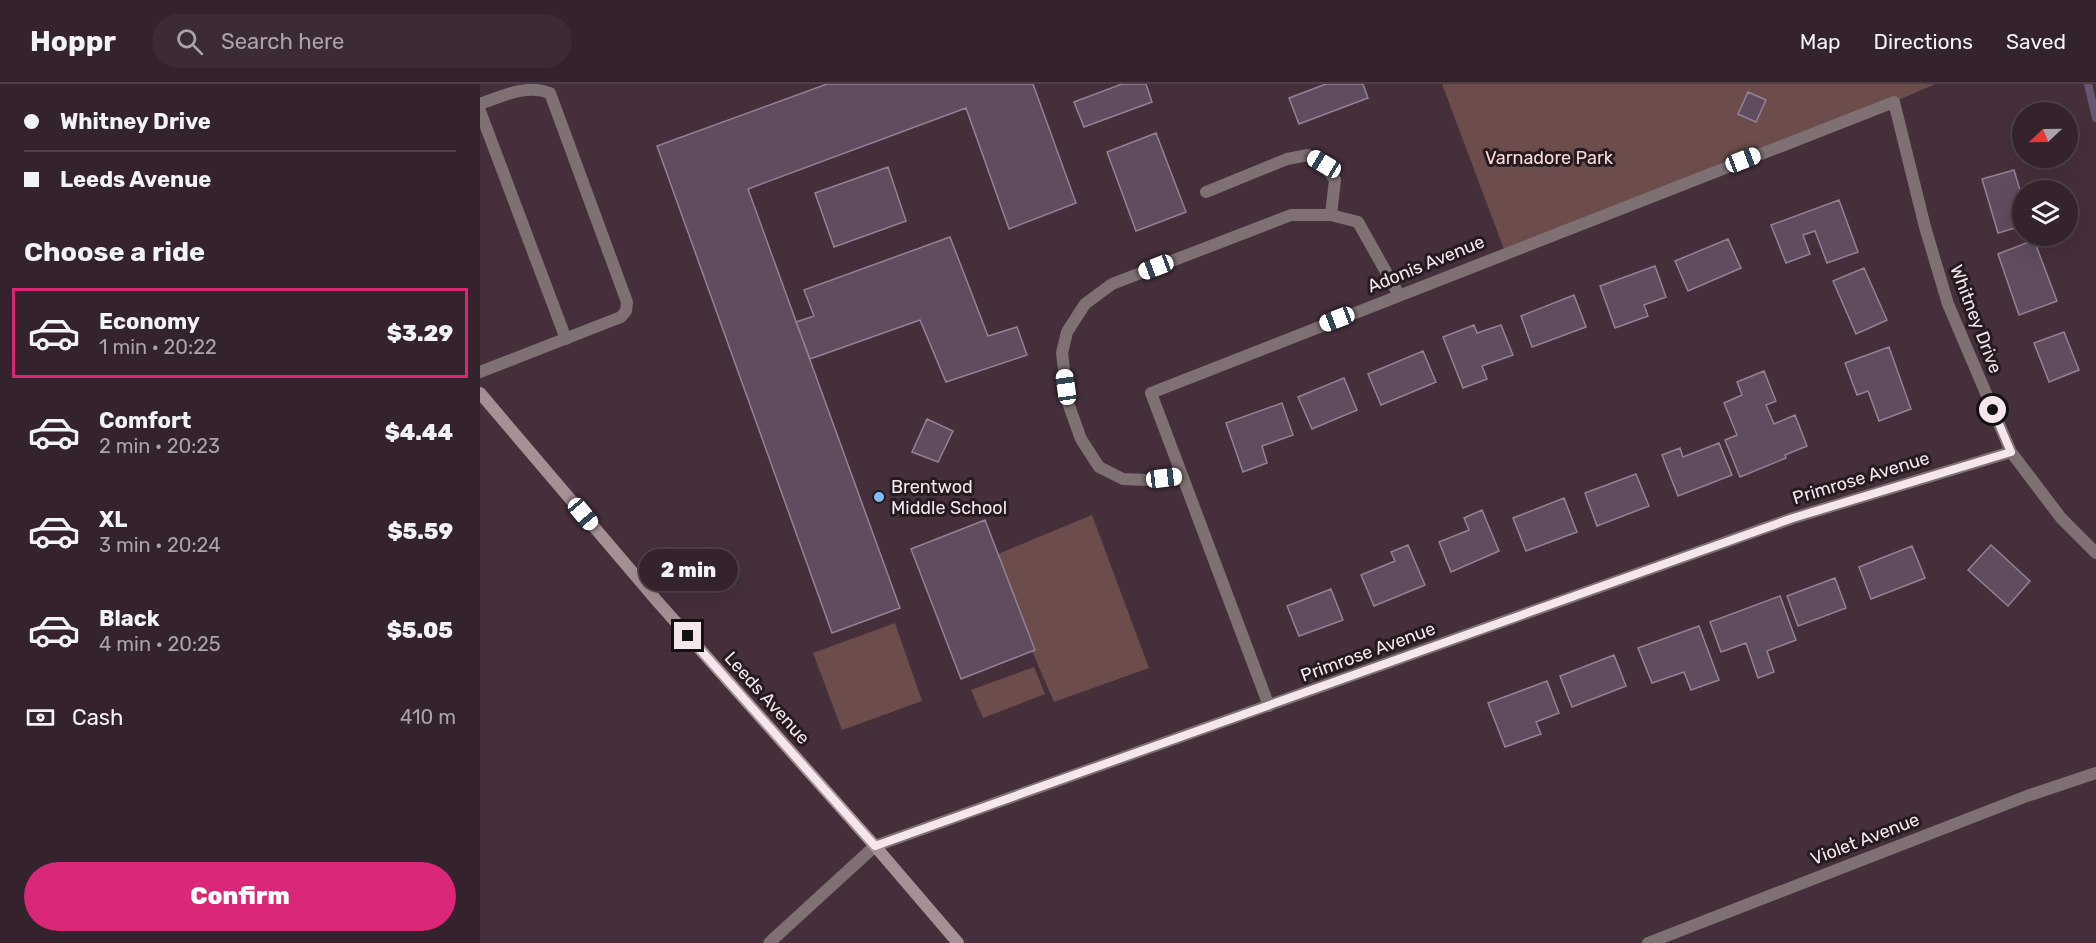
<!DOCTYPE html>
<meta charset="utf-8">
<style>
:root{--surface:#34232c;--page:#3c2b34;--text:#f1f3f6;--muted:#a9a4a9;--line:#4e4048;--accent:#db2777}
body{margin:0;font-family:Rubik,sans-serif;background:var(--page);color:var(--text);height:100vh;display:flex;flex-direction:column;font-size:22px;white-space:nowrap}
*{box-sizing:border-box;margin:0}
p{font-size:20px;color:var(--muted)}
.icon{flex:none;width:33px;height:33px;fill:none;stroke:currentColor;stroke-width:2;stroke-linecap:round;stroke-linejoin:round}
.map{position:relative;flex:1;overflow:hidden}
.sheet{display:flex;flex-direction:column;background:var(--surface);width:480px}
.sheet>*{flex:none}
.banner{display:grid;align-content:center;height:132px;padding:0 24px;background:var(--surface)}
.needle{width:39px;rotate:248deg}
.tools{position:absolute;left:1532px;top:18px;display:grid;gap:12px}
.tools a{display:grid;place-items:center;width:66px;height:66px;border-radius:50%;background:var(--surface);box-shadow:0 6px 24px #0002,0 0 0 2px var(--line);font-size:30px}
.end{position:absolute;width:27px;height:27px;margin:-14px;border:8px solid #f5e6ee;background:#111;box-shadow:0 0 0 3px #111}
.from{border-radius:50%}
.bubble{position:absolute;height:42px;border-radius:21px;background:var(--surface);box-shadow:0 6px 24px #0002,0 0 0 2px var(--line);font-size:20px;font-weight:800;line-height:42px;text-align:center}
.car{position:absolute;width:18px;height:36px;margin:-18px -9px;border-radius:8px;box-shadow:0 0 4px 2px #0007;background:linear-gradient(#fff 24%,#345 0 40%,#fff 0 76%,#345 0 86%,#fff 0)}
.banner b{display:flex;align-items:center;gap:21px;height:57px;font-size:22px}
.banner b+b{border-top:2px solid var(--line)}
.banner i{width:15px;height:15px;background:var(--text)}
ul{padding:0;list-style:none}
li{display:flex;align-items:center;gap:18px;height:90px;margin:0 12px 9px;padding:0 12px;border:3px solid transparent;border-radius:0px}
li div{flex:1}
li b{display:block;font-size:22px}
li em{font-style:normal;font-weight:800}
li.current{border-color:var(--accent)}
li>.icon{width:54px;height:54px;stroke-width:1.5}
h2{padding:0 24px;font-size:27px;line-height:72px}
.pay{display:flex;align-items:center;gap:15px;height:66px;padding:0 24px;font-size:22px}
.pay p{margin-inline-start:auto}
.cta{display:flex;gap:12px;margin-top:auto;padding:12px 24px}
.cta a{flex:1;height:69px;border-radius:36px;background:var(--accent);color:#fff;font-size:24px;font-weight:800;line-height:69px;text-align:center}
header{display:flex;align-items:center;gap:36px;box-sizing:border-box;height:84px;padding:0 30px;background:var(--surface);border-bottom:2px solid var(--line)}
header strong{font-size:28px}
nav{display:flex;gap:33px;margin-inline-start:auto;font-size:21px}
.search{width:420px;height:54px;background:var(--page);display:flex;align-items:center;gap:15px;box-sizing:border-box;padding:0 21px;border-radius:33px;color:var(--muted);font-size:22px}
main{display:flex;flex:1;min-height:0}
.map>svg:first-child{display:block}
</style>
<header>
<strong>Hoppr</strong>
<div class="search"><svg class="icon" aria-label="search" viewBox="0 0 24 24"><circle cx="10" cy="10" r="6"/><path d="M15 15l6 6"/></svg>Search here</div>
<nav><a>Map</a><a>Directions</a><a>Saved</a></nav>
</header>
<main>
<section class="sheet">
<div class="banner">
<b><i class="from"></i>Whitney Drive</b>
<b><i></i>Leeds Avenue</b>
</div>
<h2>Choose a ride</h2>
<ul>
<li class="current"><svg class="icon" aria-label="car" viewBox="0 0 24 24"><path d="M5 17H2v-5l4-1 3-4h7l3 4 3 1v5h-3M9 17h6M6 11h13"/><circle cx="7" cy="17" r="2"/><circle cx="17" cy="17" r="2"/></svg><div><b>Economy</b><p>1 min · 20:22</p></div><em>$3.29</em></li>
<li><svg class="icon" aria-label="car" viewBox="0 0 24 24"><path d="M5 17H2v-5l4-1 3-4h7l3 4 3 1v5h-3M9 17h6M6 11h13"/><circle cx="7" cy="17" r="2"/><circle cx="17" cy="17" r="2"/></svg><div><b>Comfort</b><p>2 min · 20:23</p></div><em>$4.44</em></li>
<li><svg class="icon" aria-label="car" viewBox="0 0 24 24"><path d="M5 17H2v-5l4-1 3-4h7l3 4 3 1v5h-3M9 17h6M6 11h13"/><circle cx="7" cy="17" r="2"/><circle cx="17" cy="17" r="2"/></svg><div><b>XL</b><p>3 min · 20:24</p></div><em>$5.59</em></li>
<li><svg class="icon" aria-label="car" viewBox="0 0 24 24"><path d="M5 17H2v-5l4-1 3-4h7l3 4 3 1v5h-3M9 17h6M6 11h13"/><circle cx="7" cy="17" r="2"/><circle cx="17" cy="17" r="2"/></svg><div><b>Black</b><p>4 min · 20:25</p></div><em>$5.05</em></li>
</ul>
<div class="pay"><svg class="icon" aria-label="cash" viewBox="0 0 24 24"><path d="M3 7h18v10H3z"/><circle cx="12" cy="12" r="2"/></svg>Cash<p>410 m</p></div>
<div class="cta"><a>Confirm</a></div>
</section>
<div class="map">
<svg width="1616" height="859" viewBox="0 0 1616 859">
<rect width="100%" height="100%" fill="#452f3b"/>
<path fill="#6c4d4b" d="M962 0H1455L1414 18 1025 168Z
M612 431 669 584 574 618 552 567 555 565 518 470Z
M415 539 442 617 362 646 333 569Z
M554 583 565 610 503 634 491 606Z"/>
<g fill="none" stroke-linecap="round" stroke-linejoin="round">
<path stroke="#66566f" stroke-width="8" d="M1608 0 1616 34"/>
</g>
<path fill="#5f4c5f" stroke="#958196" stroke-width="1.5" d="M347 0H553L596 119 529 145 486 24 268 105 420 524 352 549 177 62Z
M642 0H666L672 18 604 43 594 18Z
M846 0H883L888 14 819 40 809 14Z
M1268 8 1286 16 1276 38 1258 30Z
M676 49 706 128 656 147 627 68Z
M408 83 426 137 354 163 335 109Z
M1534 86 1542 113V142L1518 149 1502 95Z
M1359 116 1378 168 1347 179 1335 147 1323 151 1330 170 1306 179 1291 141Z
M470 153 508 252 537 243 547 271 466 298 440 236 330 275 316 238 334 232 324 206Z
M1248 155 1261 184 1208 207 1195 177Z
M1554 156 1577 217 1539 231 1518 170Z
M1175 182 1186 213 1164 221 1168 232 1135 244 1120 202Z
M1384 184 1407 236 1376 250 1353 197Z
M1094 211 1106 243 1052 263 1041 232Z
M994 241 997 249 1021 241 1033 271 1002 282 1007 295 983 304 963 253Z
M1584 248 1599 286 1569 298 1554 259Z
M1409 263 1431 325 1399 337 1388 307 1377 311 1365 279Z
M943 267 956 298 901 321 888 290Z
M1284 287 1296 317 1286 321 1294 340 1315 331 1327 362 1305 371 1306 374 1260 393 1245 356 1257 351 1244 319 1262 311 1257 298Z
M864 294 877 326 832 345 818 313Z
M802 319 813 351 782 362 787 379 763 388 746 339Z
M447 335 473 347 458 378 432 368Z
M1239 359 1252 391 1198 412 1182 371 1200 364 1203 373Z
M1156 390 1169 422 1117 442 1105 409Z
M1084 414 1097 448 1046 467 1033 434Z
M1002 426 1019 467 971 488 959 458 989 446 984 434Z
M505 436 555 566 481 595 431 465Z
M928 461 945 501 894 522 881 491 915 477 911 468Z
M1511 461 1550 497 1528 522 1488 486Z
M1432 462 1445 494 1391 515 1379 483Z
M1355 494 1366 524 1318 542 1307 512Z
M851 505 863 536 819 552 807 522Z
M1300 512 1316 556 1287 567 1294 588 1278 594 1266 559 1241 568 1230 538Z
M1219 542 1239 596 1211 606 1204 588 1172 599 1158 564Z
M1134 571 1146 602 1092 623 1080 592Z
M1067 597 1079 629 1056 638 1061 650 1025 663 1008 619Z"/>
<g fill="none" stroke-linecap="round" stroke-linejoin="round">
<path stroke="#7e7073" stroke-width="12" d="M0 20C22 12 47 0 70 9L147 218 146 227 141 233 0 288
M0 27 86 255
M726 108 807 75 828 71 844 80 855 96 851 131
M702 392 666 396 643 395 619 383 601 355 588 319 582 269 587 248 605 220 632 200 811 131H851L878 138 919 211"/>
<path stroke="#7e7073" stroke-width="12" d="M789 622 671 309 1414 18 1445 143 1468 220 1531 368 1581 434 1616 469
M289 859 395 762 1313 434 1531 368
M1168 859 1547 712 1616 689"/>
<path stroke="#a59095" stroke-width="12" d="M0 309 177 517 395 762 478 859"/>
</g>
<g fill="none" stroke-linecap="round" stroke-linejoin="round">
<path stroke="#f5e6ee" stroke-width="8" d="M208 552 395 762 1313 434 1531 368 1513 326"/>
</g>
<circle fill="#7ebdf9" stroke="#251a20" stroke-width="2" cx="399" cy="413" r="6"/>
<g text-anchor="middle" stroke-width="6" stroke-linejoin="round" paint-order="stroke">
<g font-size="18" fill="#fbdbd9" stroke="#251a20">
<text x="1069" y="80">Varnadore Park</text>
</g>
<g font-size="18" fill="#f5e6ee" stroke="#251a20">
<text transform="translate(946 180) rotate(-22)" y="6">Adonis Avenue</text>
<text transform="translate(1496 235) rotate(69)" y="6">Whitney Drive</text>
<text transform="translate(1381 394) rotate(-17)" y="6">Primrose Avenue</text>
<text transform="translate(888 568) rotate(-20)" y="6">Primrose Avenue</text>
<text transform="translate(287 614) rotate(48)" y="6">Leeds Avenue</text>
<text transform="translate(1385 755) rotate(-21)" y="6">Violet Avenue</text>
</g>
<g font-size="18" fill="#f5e6ee" stroke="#251a20" text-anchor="start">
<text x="411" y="409">Brentwod<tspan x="411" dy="21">Middle School</tspan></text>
</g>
</g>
</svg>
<div class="tools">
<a><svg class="needle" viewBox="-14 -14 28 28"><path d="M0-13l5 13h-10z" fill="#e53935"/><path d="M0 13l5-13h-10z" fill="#a9a4a9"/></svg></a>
<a><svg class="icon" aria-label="layers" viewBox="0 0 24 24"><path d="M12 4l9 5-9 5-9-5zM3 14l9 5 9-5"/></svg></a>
</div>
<i class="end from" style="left:1513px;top:326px"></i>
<i class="end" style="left:208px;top:552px"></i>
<div class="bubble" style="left:159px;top:465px;width:99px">2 min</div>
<i class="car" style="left:1263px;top:76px;rotate:69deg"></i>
<i class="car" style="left:844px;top:80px;rotate:301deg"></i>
<i class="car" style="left:676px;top:183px;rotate:249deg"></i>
<i class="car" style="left:857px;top:235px;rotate:249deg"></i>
<i class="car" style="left:586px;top:303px;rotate:352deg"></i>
<i class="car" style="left:684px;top:394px;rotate:83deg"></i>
<i class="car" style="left:103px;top:430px;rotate:140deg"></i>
</div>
</main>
